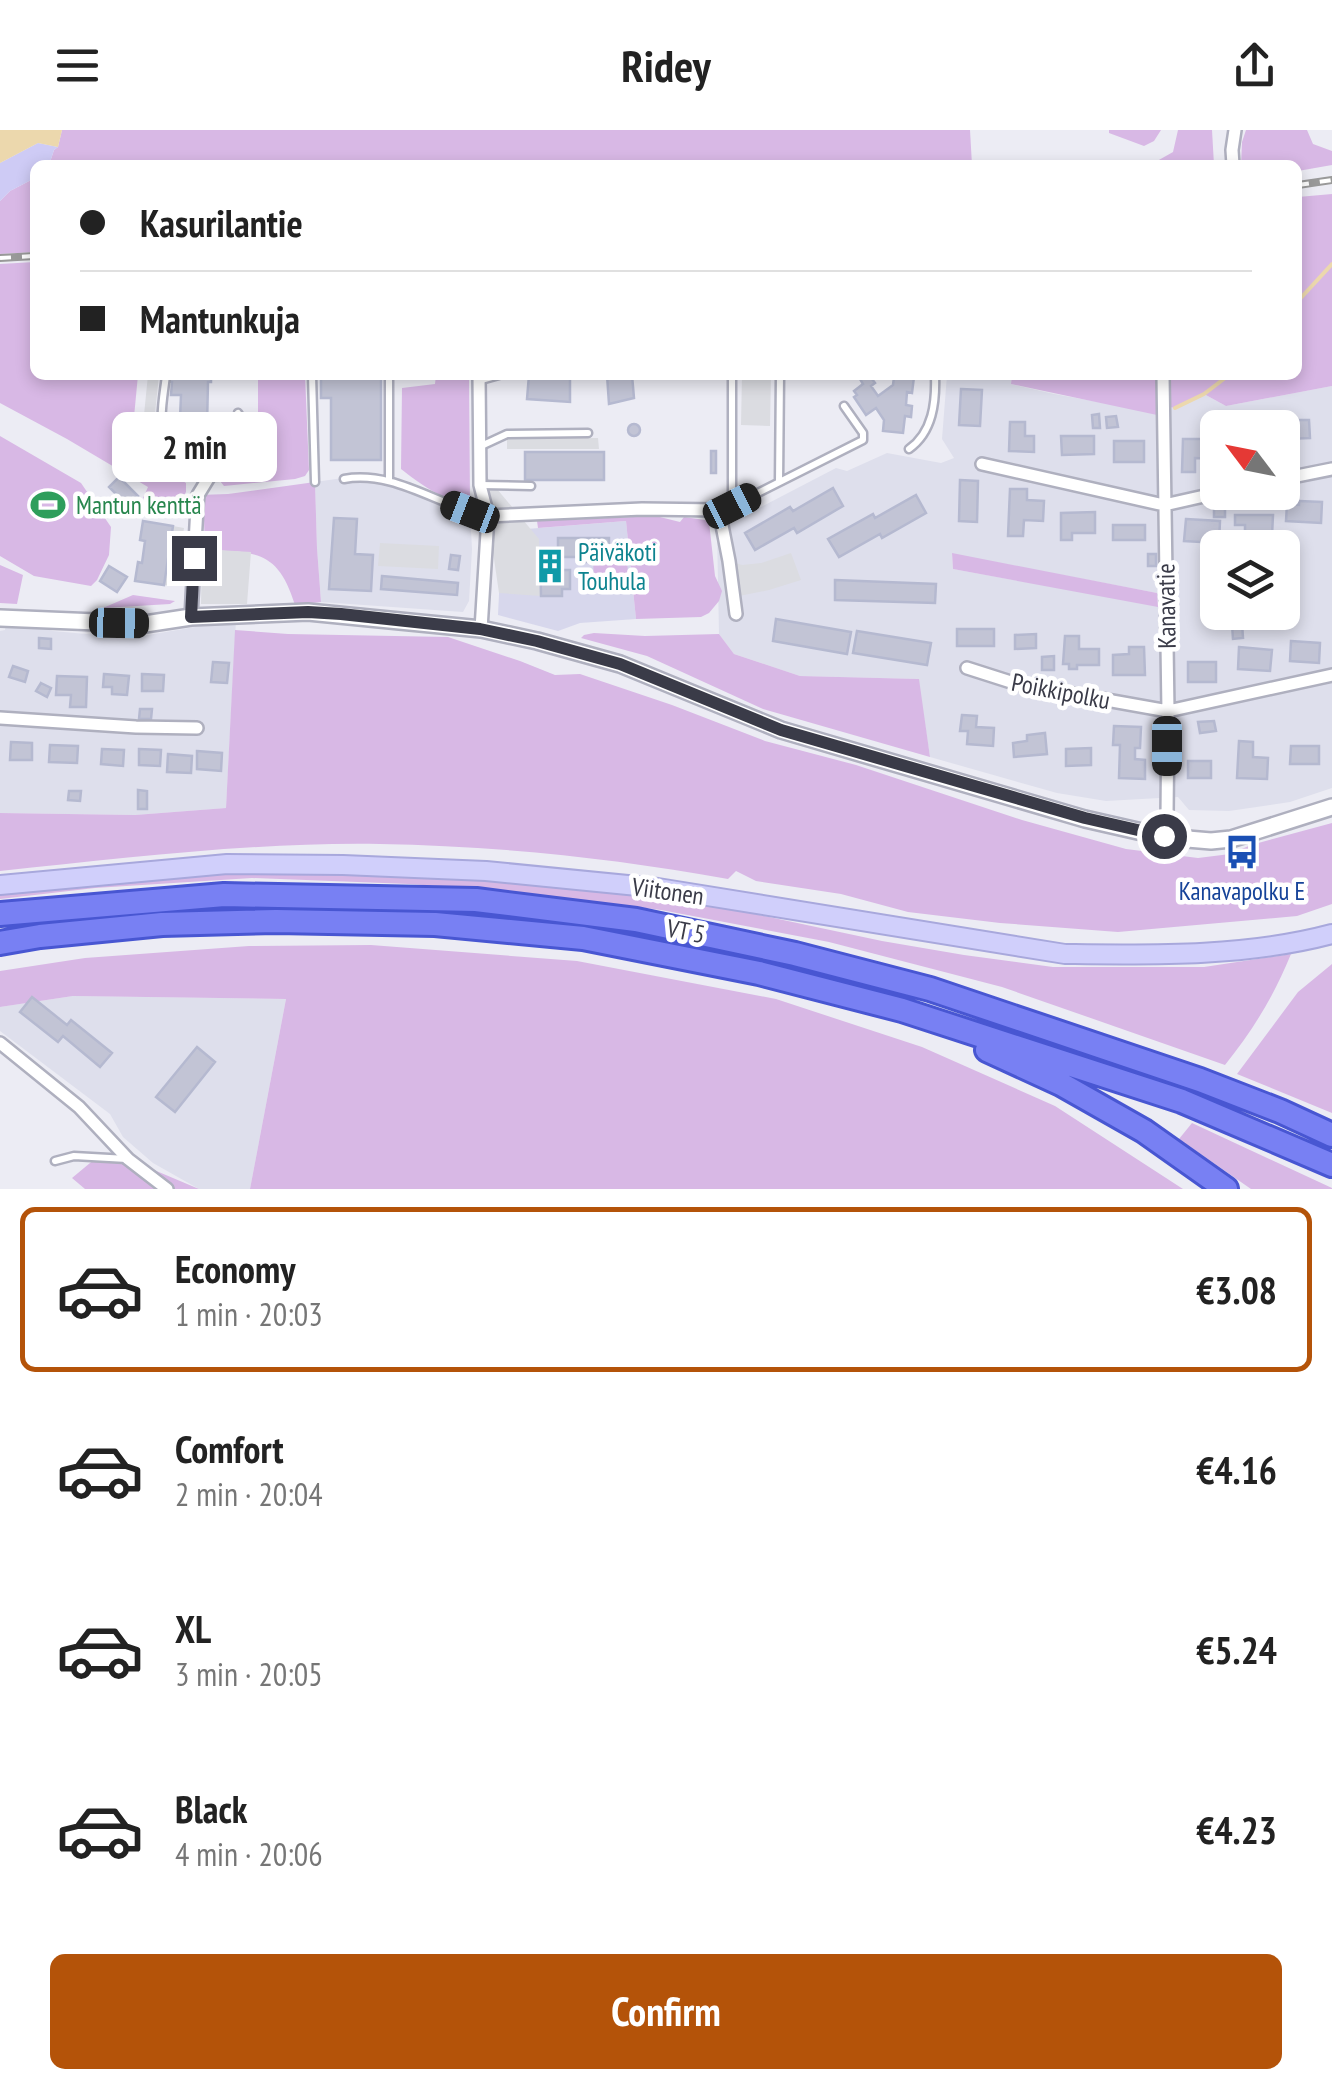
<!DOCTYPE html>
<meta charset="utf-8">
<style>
:root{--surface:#fff;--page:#f2f2f2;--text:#222;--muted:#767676;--line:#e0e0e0;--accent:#b45309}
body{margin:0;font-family:"PT Sans Narrow",sans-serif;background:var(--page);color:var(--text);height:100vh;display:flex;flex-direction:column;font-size:38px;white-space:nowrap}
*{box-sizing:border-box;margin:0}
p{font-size:32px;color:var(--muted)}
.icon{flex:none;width:55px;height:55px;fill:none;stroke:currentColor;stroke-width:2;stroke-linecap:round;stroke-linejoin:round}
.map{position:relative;height:1059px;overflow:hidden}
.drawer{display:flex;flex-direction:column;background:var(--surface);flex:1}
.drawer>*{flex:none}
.banner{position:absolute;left:30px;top:30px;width:1272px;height:220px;border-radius:15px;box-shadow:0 5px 15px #0003;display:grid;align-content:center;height:220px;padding:0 50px;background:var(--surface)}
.needle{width:65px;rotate:302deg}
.fabs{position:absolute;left:1200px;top:280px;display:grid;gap:20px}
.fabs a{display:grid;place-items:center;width:100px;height:100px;border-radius:15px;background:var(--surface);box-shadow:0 5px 15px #0003;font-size:50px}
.end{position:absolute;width:45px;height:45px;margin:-22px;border:12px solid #3a3b48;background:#fff;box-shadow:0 0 0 5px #fff}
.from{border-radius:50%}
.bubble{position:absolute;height:70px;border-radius:15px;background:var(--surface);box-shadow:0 5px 15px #0003;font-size:32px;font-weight:600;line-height:70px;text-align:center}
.car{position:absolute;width:30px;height:60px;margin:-30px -15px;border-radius:12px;box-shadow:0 0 8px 2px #0007;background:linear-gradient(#222 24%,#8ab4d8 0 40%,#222 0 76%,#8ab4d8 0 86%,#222 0)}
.banner b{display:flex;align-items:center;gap:35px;height:95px;font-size:38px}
.banner b+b{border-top:2px solid var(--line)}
.banner i{width:25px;height:25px;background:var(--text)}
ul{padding:18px 0 0;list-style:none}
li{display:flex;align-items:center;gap:30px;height:165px;margin:0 20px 15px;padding:0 30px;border:5px solid transparent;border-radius:15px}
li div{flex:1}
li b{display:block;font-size:38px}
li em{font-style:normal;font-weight:600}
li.active{border-color:var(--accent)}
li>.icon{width:90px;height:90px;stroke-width:1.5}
.cta{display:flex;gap:20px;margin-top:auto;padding:20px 50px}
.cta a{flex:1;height:115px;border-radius:15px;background:var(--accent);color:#fff;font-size:40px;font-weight:600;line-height:115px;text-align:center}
header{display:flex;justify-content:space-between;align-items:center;height:130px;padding:0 50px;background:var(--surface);font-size:45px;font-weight:600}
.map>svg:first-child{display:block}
</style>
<header><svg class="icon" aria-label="menu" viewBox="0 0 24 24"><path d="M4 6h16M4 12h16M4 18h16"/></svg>Ridey<svg class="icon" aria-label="share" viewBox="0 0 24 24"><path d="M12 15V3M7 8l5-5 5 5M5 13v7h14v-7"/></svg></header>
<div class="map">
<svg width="1332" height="1059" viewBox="0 0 1332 1059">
<rect width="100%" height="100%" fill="#ececf4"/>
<path fill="#dedfec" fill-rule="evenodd" d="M947 245H1012L1011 254 1054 264 1104 273 1175 278 1204 264 1226 276 1332 256V658L1290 672 1229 681 1189 680 1178 667 1106 671 1057 663 930 627 918 549 800 546 734 524 719 504 717 400 836 338 847 341 887 323 941 333 954 328 942 309ZM1218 298H1282V362H1218ZM1218 418H1282V482H1218ZM952 424 1157 463 1158 476 953 439Z
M364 345 470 382 472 419 469 471 463 482 321 472 317 418 315 352Z
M6 489 53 501 97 505 142 506 236 490 226 678 135 685 0 683V501L5 500Z
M73 866 286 869 250 1059H199L153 1033 123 1007 110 984 0 901V877Z"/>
<path fill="#d7d7ec" d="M626 391 636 489 580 493 558 501 498 485 502 401Z"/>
<path fill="#d8b8e5" d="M62 0H970L972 35H49L54 20 58 17Z
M1109 0H1161L1154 11 1144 16 1109 3Z
M1178 0H1212L1214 35H1150L1173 22Z
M1246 0H1307L1313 14 1332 21V35L1298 41V35H1241L1242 12Z
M35 48V122L0 124V71L10 61Z
M1332 64V256L1226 276 1204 264 1175 278 1163 276 1157 285 1011 254 1012 245H1298V67Z
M35 132V245H138L132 308 121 313 186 353V362L182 369 172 367 166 380 143 368 148 357 67 309 0 273V134Z
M258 245H305L309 340 305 346 295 349 224 356 220 351C240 349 247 349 258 331Z
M436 245H469L470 372C448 375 419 353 401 339L402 258 435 254Z
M0 306 81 353 111 397 109 425 97 450 91 456 34 446 0 426Z
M315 352 317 418 321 472 295 475C278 420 256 422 205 420L204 390 196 391 198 365 228 364Z
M656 386 680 392 684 387 705 390 709 392 715 446 722 461 719 471 709 483 701 487 636 489 626 391 538 398 537 391Z
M952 423 1157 463 1158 477 953 439Z
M599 426 627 430 628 444 594 446 593 432H599Z
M0 435 23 445 17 474 0 473Z
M133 465 175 471 170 474 103 478Z
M235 500 288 504 448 507 520 531 555 545 580 544 672 575 765 611 856 635 1022 690 1126 719 1198 728 1230 724 1251 715 1332 693V774L1297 786 1118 802 1000 793 908 782 841 764 756 751 736 741 728 749C613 728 497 716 380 714 253 712 126 728 0 741V683L135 685 226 678Z
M594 503 645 506 719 504 734 524 800 546 919 549 930 627 763 579 647 526 581 508 584 505Z
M220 742H308L493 749 572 755 727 778 882 811 964 825 1053 837H1204L1291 824C1274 866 1253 900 1225 935L1002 857 829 812 661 780 511 761 409 754 252 748 95 758 0 769V761Z
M371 815 577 831 776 869 922 917 1055 976 1183 1059H250L286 869 73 866 0 877V841L85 828 249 816Z
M1332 834V983L1237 944 1298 862Z
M1192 993 1332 1058V1059H1251L1179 1009Z
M96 1028 128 1029 199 1059H85L72 1048Z"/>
<path fill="#cecbf5" d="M38 13 58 17 54 20 49 35H35V48L10 61 0 71V33Z"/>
<path fill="#dbdce1" d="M148 245H159L152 313 142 305Z
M742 245H771L770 296 741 295Z
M507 308H598L599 319H507Z
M481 340 539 409 541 466 499 463Z
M173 396 184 398 175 456 164 455Z
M380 413 439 416 438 439 378 436Z
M202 419 251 422 247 474H201Z
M791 423 801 450 769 460 734 467 729 431 742 435 761 433Z"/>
<path fill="#ecd8ad" d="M0 0H62L58 17 38 13 0 33Z"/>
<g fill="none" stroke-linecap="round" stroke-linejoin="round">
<path stroke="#ecd8ad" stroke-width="4" d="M1298 171 1332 134
M1175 278 1204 264 1229 245"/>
</g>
<path fill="#c2c4d5" stroke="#b5b9d0" stroke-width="2.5" d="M167 245H211V252H208L207 296 246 316 235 339 179 312 181 265H171L172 252 167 251Z
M321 245H381V330H331V268H321Z
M529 245H570V272L527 269Z
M607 245H632L634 268 609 274Z
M866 245H869L875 253 871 256 878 266 893 255 894 247 889 245 914 247 912 263 907 262 906 275 912 276 911 287 905 286 903 303 883 301 884 290 876 278 866 285 854 267 857 265 854 261 863 254 860 249Z
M961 259 982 260 980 296 959 295Z
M1099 284 1100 298H1093L1092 285Z
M1116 286 1118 297 1107 298 1106 287Z
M1286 290H1309L1310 308 1286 309Z
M1010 292H1025V306H1034V322L1009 321Z
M628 300a6 6 0 1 1 12 0a6 6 0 1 1-12 0Z
M1061 306H1094V324L1062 325Z
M1183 309H1218V329L1195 328V342H1182Z
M1114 311H1144V332H1114Z
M711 321H716V343H711Z
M525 322H604V350H525Z
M119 347 138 366 128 376 109 357Z
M960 350 978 351 977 392 959 391Z
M833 358 843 376 797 403 794 398 755 420 745 403 790 377 793 381Z
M1010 359H1027V370L1044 371 1043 391 1024 390 1023 406H1008Z
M916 365 926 383 882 408 880 404 839 427 828 409 873 384 875 388Z
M1299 371 1322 372 1321 393 1286 391 1287 374 1299 375Z
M1214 376H1225V387H1214Z
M1095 382V403H1072V410H1061V383Z
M1235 385H1273L1272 406H1245V395H1235Z
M334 388 357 389 355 424 373 425 371 461 329 459Z
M1186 389 1220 391 1219 413 1184 411Z
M143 391 173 396 164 455 135 451 138 432 142 433 145 411 140 410Z
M1113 395H1145V410H1113Z
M558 408H609V426H599V432H579L577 427H559V440H570V459H562V466H541L540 418H558Z
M1148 424H1156V436H1148Z
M451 425 460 426 458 440 449 439Z
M109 436 127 447 117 462 100 451Z
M382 446 458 453 457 465 381 459Z
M835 450 936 454 935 473 835 470Z
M776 489 851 502 847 524 773 511Z
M1242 493 1243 508 1233 509 1232 494Z
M957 499H994V516H957Z
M857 501 931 513 927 535 853 523Z
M1036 504V518L1015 519V505Z
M1065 506H1079V519H1099V535H1077V539H1069V534H1063Z
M39 508 51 509V519L39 518Z
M1291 511 1320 513 1319 533 1290 531Z
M1129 517H1144L1145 545H1113V525L1129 524Z
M1239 517 1272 520 1270 541 1238 539Z
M1054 526V540H1042V527Z
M213 532 229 533 227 553 211 552Z
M1188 532H1216V552H1188Z
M13 536 28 541 25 552 9 547Z
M104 544 129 546 127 565 112 564V557H103Z
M142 544 164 545 163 561H142Z
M57 546 87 547 86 577H70L71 565H56Z
M41 553 51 558 47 567 36 561Z
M140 579H152L151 589H139Z
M962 585 977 586 976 597 994 598 993 616 967 614 968 601H960Z
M1214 591 1216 601 1200 603 1198 592Z
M1114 596 1141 597 1140 618H1135V629L1145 630V649L1119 648 1120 615H1113Z
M1045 603 1047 624 1014 627 1013 613 1027 611V605Z
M1239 611 1253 612V627L1268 628 1267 649 1237 648Z
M11 612 32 613V630H10Z
M50 615 78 616 77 633 49 632Z
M1291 616H1319V634H1290Z
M1091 618V635L1066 636V619Z
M102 619 124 620 123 636 101 634Z
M139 619 161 620 160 636 139 635Z
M197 621 222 623 221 641 197 639Z
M168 624 192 626 191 643 167 642Z
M1188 631H1211V648H1188Z
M138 660 147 661V679H138Z
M69 661H81L80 671 68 670Z
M32 867 67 895 71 890 112 923 100 937 63 906 58 912 20 882Z
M197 917 215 932 175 982 156 967Z"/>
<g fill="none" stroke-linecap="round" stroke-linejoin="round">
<g stroke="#afb0bf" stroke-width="11">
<path id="service" d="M166 245C164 266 155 299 171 316 182 327 197 337 209 347 219 346 233 347 243 344 265 337 247 295 238 283
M312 245 315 352
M389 245V350
M732 245V376L863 310V303L844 276
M481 250 499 245
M479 317 507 304 588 303
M909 319C933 302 936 272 935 245
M344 349C395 340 438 376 487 386
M779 352 780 245
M481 355 531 356
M55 1031 74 1026 127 1029"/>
</g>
<g stroke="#afb0bf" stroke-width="16">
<path id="minor" d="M1233 35 1232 20 1235 0
M479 245 480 355 488 386
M1163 245 1168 581 1167 687 1164 707
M982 334 1164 375 1222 362
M1282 349 1332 339
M719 380 729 431 736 484
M191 487 197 377 198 365 209 347
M481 499 488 386 642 379 719 380 732 376
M967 538 1017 554 1168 581 1332 545
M0 588 136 597 197 598
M0 913 79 977 128 1029 167 1059"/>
</g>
<g stroke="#afb0bf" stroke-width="20">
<path id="tertiary" d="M0 488 145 494 191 487 308 482 481 499 537 511 620 534 781 600 1085 689 1164 707 1211 711 1231 709 1332 677"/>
</g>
<g stroke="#a8a8dc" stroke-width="22">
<path id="secondary" d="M0 755 227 734 343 735 486 741 658 758 1065 824C1153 825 1246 827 1332 804"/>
</g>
<g stroke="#4856d2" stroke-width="28">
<path id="motorway" d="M0 784 224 765 476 770 636 790 795 824 930 859 1200 950 1280 981 1332 1005
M0 813 40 806 162 794 276 791 435 794 583 808 759 843 902 880 1182 971 1332 1035
M987 920 1061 954 1144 1001 1226 1059"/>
</g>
<use href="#service" stroke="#fff" stroke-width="6"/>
<use href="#minor" stroke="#fff" stroke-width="11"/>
<use href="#tertiary" stroke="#fff" stroke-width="15"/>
<use href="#secondary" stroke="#d0cffb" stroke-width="18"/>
<use href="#motorway" stroke="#7880f3" stroke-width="22"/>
<g stroke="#999" stroke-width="8">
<path id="rail" d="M1298 55 1332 50
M0 128 35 126"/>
</g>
<use href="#rail" stroke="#fff" stroke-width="4" stroke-dasharray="11" stroke-linecap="butt"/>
</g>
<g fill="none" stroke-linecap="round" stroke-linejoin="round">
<path stroke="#3a3b48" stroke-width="12" d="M194 428 191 487 308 482 341 484 480 499 537 511 620 534 781 600 1085 688 1164 706"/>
</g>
<defs>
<g id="stadium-bare" transform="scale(2.7)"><path d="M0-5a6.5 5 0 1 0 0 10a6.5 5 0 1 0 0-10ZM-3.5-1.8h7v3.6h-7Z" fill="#2e9e5b" stroke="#fff" stroke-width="2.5" paint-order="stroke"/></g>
<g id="building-bare" transform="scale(2.7)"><path d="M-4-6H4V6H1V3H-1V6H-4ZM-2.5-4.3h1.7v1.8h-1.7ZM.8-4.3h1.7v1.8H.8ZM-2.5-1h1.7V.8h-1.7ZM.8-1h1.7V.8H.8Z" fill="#0f9aa8" stroke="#fff" stroke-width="2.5" paint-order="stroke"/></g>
<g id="bus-bare" transform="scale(2.7)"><path d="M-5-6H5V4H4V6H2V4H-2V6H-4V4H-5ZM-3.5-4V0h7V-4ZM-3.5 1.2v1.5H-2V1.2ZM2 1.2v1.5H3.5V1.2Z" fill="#1a4fb4" stroke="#fff" stroke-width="2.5" paint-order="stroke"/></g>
</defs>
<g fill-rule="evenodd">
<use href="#stadium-bare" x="48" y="375"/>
<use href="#building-bare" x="550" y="436"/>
<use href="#bus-bare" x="1242" y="722"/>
</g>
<g text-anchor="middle" stroke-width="9" stroke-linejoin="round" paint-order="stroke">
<g font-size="25" fill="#27864d" stroke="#fff" text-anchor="start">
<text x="76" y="384">Mantun kenttä</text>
</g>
<g font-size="25" fill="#0d838f" stroke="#fff" text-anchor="start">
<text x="578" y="431">Päiväkoti<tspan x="578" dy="29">Touhula</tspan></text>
</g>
<g font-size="25" fill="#3a3b48" stroke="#fff">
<text transform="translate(1166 476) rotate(-91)" y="9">Kanavatie</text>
<text transform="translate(1061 561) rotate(11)" y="9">Poikkipolku</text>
<text transform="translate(668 761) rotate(8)" y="9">Viitonen</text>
<text transform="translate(686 801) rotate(11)" y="9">VT 5</text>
</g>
<g font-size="25" fill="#164399" stroke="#fff">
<text x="1242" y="770">Kanavapolku E</text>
</g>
</g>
</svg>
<div class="fabs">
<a><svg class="needle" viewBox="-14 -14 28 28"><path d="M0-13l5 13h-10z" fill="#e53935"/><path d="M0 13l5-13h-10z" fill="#767676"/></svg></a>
<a><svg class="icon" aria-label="layers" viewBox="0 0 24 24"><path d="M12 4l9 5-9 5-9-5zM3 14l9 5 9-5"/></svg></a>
</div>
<i class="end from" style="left:1164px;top:706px"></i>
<i class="end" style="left:194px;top:428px"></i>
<div class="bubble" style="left:112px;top:282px;width:165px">2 min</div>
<i class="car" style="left:732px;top:376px;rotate:63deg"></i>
<i class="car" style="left:470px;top:382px;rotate:291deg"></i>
<i class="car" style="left:119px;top:493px;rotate:91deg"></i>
<i class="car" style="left:1167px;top:616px;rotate:180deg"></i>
<div class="banner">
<b><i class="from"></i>Kasurilantie</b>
<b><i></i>Mantunkuja</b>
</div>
</div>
<section class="drawer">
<ul>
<li class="active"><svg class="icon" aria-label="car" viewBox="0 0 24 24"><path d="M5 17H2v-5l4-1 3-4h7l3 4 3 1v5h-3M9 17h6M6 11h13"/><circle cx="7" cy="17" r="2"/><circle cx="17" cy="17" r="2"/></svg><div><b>Economy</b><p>1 min · 20:03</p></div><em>€3.08</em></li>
<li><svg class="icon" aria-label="car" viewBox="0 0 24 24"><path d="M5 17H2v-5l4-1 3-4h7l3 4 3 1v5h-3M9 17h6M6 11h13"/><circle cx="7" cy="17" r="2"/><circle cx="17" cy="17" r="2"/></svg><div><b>Comfort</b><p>2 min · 20:04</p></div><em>€4.16</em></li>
<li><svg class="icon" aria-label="car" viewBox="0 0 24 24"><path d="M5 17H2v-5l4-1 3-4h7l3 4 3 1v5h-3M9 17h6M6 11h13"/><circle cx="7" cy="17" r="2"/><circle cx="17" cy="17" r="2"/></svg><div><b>XL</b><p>3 min · 20:05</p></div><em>€5.24</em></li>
<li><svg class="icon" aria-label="car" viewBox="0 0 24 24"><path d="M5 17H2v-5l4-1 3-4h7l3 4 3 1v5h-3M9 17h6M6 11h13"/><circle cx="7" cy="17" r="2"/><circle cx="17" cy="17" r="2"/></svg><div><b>Black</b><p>4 min · 20:06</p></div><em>€4.23</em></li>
</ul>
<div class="cta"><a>Confirm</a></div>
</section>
